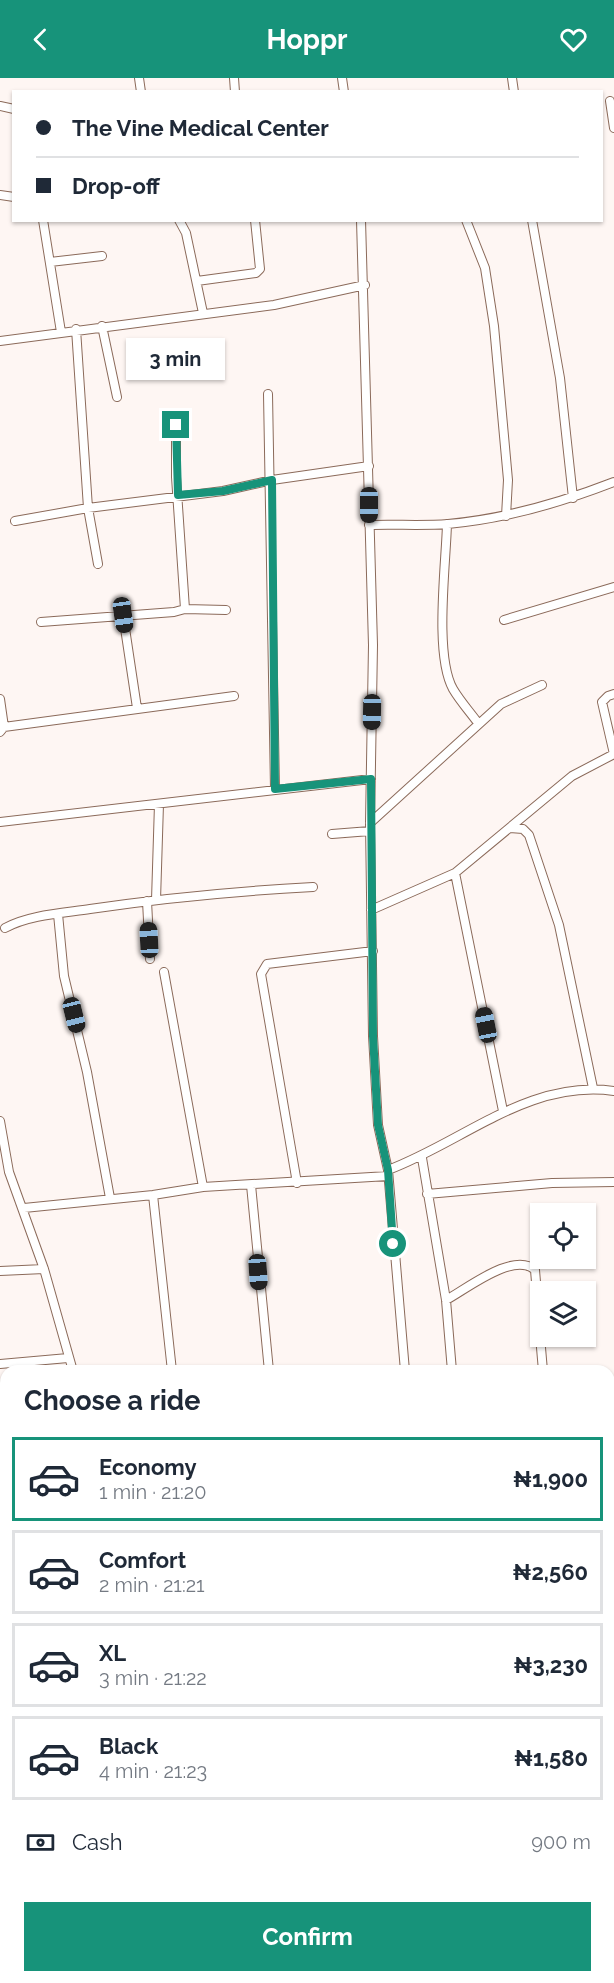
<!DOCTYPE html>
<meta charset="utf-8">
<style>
:root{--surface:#fff;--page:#f2f2f3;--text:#1f2937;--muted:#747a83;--line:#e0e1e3;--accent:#17937a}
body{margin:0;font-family:Raleway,sans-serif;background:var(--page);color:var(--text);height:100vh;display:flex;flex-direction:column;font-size:22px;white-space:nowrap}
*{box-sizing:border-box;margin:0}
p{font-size:20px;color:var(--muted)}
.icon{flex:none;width:33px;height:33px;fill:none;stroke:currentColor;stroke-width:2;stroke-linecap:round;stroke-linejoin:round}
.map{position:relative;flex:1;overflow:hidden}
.side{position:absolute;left:0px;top:1287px;width:615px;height:618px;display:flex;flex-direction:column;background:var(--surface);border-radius:18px 18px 0 0;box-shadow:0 2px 4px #0004}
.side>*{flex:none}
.banner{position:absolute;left:12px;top:12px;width:591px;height:132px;border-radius:0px;box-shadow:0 2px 4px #0004;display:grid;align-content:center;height:132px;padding:0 24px;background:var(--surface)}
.buttons{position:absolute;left:530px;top:1125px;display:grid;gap:12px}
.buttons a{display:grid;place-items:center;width:66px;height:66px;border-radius:0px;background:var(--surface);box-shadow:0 2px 4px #0004;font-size:30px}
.end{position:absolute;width:27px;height:27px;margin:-14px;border:8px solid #17937a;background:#fff;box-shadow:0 0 0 3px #fff}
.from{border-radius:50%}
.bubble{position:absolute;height:42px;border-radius:0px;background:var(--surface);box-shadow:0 2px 4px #0004;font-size:20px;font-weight:700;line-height:42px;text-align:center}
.car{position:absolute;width:18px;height:36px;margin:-18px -9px;border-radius:8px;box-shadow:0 0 4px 2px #0007;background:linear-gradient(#222 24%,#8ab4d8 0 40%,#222 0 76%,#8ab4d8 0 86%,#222 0)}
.banner b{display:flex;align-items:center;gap:21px;height:57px;font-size:22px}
.banner b+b{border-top:2px solid var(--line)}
.banner i{width:15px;height:15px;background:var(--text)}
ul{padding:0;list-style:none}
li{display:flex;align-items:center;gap:18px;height:84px;margin:0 12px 9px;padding:0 12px;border:3px solid var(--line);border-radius:0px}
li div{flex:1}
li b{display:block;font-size:22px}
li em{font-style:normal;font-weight:700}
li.current{border-color:var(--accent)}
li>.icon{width:54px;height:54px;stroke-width:1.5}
h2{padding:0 24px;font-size:27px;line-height:72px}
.pay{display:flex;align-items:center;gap:15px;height:66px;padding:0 24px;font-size:22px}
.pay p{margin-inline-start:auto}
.action{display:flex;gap:12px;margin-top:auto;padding:12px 24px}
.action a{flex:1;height:69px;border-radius:0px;background:var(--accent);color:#fff;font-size:24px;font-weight:700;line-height:69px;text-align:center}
header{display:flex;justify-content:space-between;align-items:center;height:78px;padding:0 24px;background:var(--accent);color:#fff;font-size:27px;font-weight:700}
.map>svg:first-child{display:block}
</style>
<header><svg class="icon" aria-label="back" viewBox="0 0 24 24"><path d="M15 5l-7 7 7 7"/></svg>Hoppr<svg class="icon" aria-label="heart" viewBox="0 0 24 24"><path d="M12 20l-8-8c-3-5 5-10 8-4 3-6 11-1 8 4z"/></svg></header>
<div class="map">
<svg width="614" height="1905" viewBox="0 0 614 1905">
<rect width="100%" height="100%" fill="#fef6f3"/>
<path fill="#e5ddb7" d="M614 1742V1905H216L230 1899H609V1744Z"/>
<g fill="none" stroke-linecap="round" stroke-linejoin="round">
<g stroke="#8b6a5a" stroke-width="10">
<path id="street" d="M139 0 141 14
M234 0 235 14
M342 0 344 14
M512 0 514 14
M610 23 614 50
M0 28 14 31
M0 117 14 119
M43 142 61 254
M179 142 186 155 203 235
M361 142 373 567 370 745 373 958 378 1047 388 1092 405 1293
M466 142 485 190 494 248 508 402 506 438
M532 142 560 300 573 420
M50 184 102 178
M197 203 256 195 260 191 255 142
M102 248 117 319
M76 251 88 430 98 486
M0 263 274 227 365 207
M268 316 275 711
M15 443 88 430 223 413 272 402 369 388
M447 446C446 486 434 577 453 611 460 623 470 634 478 645
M369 447C395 446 422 448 448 446 505 441 560 425 614 404
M185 531 226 532
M123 537 137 630
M504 542 614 509
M41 544 174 534 185 531 176 399V347
M614 616 608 618 602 624 614 676
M0 621 4 649
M0 654 4 649 234 618
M0 744 371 701
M370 745 501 626 542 607
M510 750 523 751 529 757 559 847 593 1010
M332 756 370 753
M455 795 503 1033
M156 822 159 726
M147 823 150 881
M371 832 455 795 572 698 614 676
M58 836 64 898 87 994 110 1120
M5 850C28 837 63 835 90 831 164 820 238 813 313 809
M164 894 203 1109
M0 1043 9 1094 44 1191 73 1293
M422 1080 446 1222 452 1293
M388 1092C463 1064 529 1001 614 1013
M297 1105 261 896 267 886 373 873
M251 1107 269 1293
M427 1116 552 1105 614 1104
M153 1117 172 1293
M24 1130 153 1117 203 1109 388 1098
M0 1193 44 1191
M446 1222C468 1210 514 1173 535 1192L540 1252
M540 1258 543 1293
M0 1286 68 1280
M614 1325V1327
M0 1384H6
M0 1402 6 1489
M609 1451 614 1450
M0 1568 6 1566
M609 1601 614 1597
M0 1620 6 1618
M0 1693 6 1691
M609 1700 614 1707
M609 1800 614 1803
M0 1836 6 1833
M108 1899 112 1905
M356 1899 357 1905"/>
</g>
<use href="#street" stroke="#fff" stroke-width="8"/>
</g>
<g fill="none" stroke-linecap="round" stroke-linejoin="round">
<path stroke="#17937a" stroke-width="8" d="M176 347 178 417 223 413 272 402 275 711 371 701 373 958 378 1047 388 1092 393 1166"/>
</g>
</svg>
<div class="buttons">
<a><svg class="icon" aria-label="locate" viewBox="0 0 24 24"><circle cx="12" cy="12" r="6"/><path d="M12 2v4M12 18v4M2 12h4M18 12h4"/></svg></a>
<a><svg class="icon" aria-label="layers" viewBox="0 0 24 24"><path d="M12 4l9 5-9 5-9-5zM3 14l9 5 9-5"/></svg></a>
</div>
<i class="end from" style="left:393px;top:1166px"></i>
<i class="end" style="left:176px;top:347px"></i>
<div class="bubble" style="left:126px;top:260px;width:99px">3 min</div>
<i class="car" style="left:369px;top:427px;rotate:180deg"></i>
<i class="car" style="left:123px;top:537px;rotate:172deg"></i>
<i class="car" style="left:372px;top:634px;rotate:181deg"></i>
<i class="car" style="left:149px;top:862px;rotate:357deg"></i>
<i class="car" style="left:74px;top:937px;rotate:166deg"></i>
<i class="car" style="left:486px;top:947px;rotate:349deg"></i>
<i class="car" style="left:258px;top:1194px;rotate:176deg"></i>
<div class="banner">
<b><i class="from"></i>The Vine Medical Center</b>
<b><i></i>Drop-off</b>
</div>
<section class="side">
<h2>Choose a ride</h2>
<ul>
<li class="current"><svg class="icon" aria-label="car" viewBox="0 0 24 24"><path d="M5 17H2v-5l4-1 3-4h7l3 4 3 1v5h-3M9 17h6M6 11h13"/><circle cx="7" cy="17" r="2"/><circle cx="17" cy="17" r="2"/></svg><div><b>Economy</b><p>1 min · 21:20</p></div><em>₦1,900</em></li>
<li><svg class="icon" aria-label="car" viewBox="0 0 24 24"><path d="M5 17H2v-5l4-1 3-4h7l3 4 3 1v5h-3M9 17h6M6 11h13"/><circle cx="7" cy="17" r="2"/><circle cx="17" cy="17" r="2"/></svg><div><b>Comfort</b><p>2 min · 21:21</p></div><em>₦2,560</em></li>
<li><svg class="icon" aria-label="car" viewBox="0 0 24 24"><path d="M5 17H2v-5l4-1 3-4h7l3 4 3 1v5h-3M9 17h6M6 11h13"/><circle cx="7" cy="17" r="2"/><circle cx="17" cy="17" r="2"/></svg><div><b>XL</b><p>3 min · 21:22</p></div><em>₦3,230</em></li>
<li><svg class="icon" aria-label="car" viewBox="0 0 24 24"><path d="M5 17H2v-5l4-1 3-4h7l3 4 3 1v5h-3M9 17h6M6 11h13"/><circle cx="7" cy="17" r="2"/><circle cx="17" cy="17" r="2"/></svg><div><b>Black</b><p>4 min · 21:23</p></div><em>₦1,580</em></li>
</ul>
<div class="pay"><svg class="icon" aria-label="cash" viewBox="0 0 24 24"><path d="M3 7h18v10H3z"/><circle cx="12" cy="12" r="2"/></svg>Cash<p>900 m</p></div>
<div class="action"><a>Confirm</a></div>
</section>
</div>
